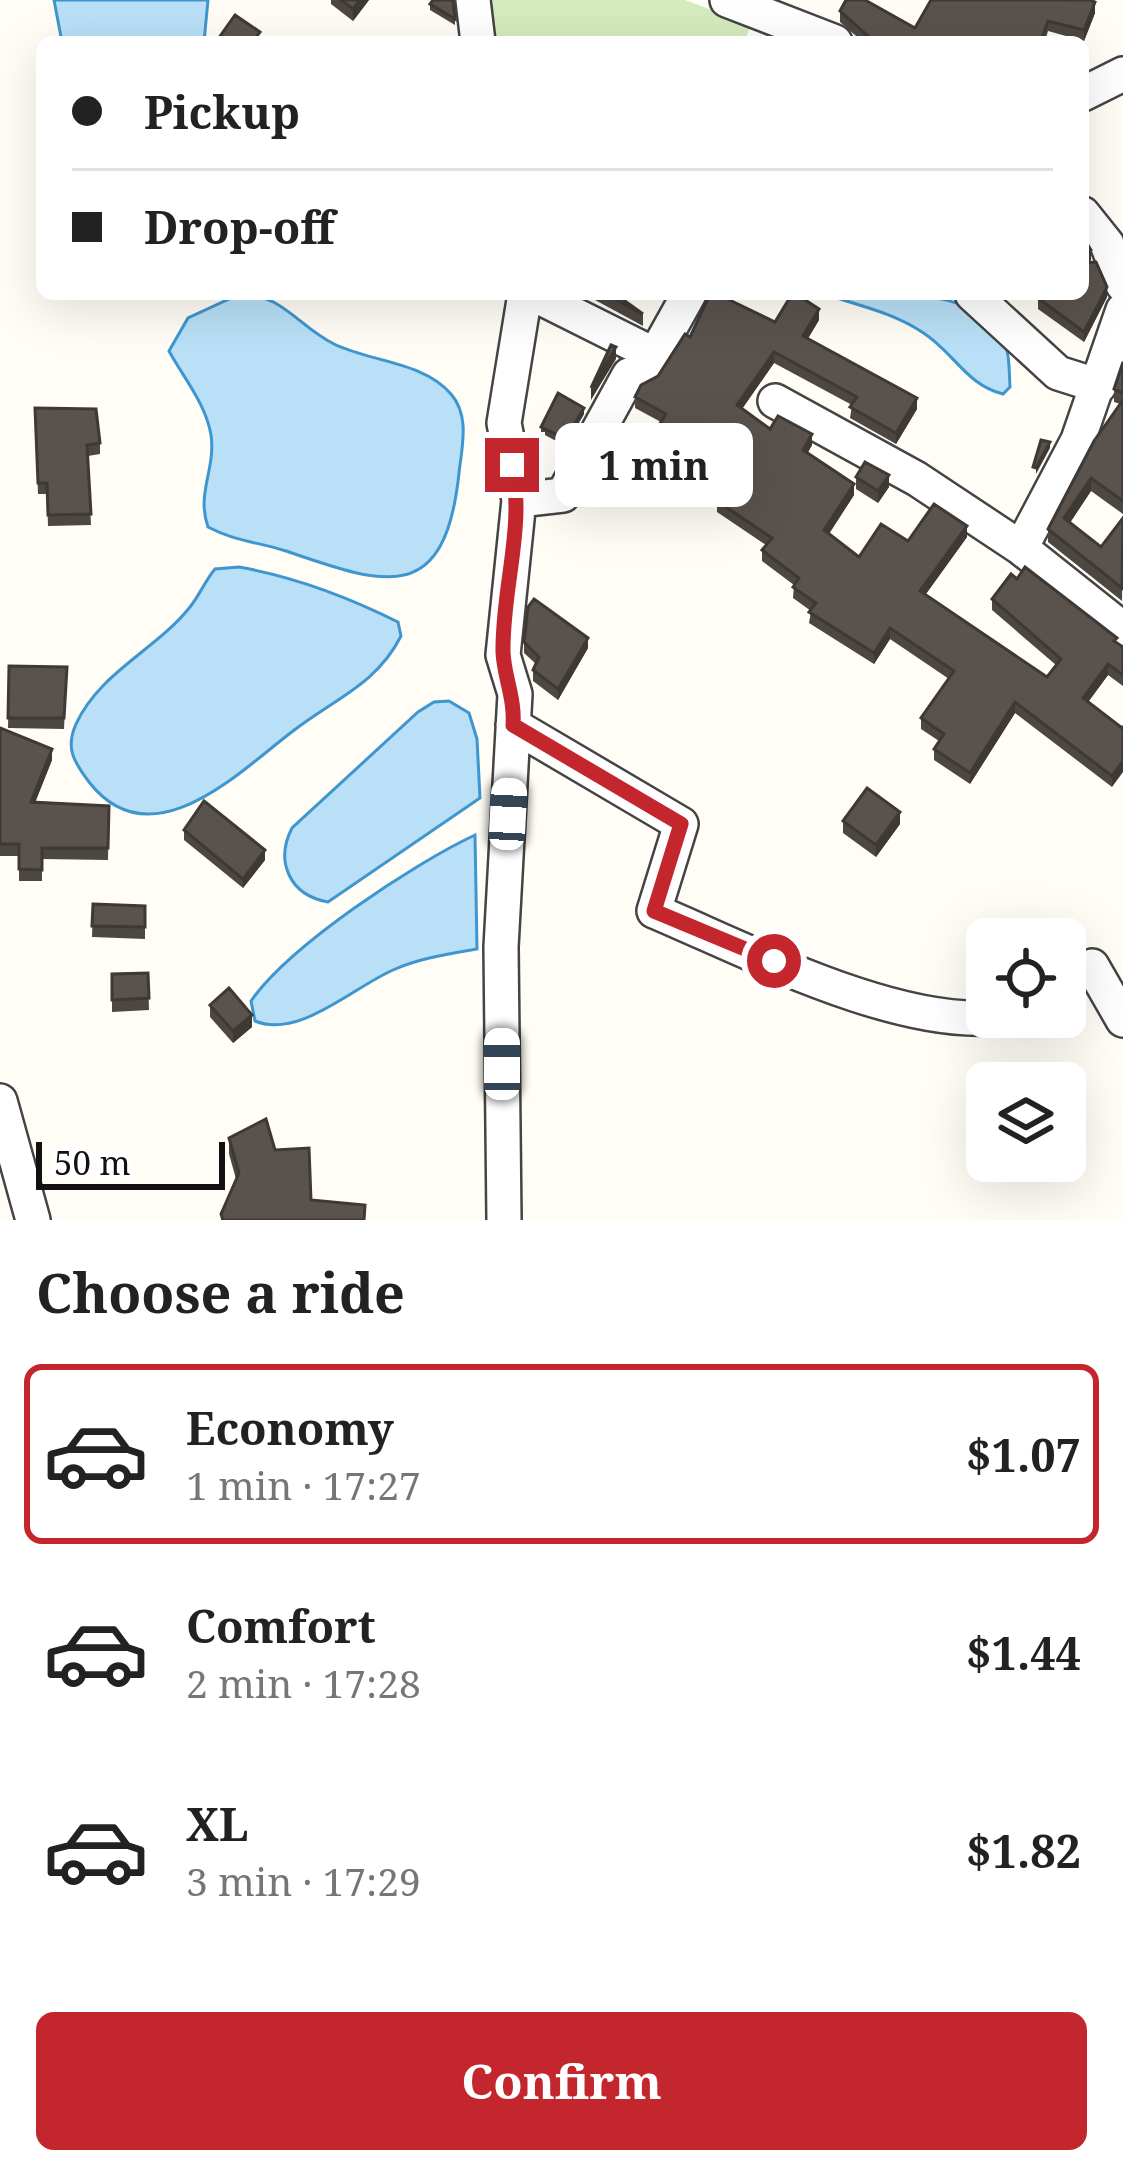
<!DOCTYPE html>
<meta charset="utf-8">
<style>
:root{--surface:#fff;--page:#f2f2f2;--text:#222;--muted:#767676;--line:#e0e0e0;--accent:#c4262e}
body{margin:0;font-family:"Noto Serif",serif;background:var(--page);color:var(--text);height:100vh;display:flex;flex-direction:column;font-size:45px;white-space:nowrap}
*{box-sizing:border-box;margin:0}
p{font-size:39px;color:var(--muted)}
.icon{flex:none;width:66px;height:66px;fill:none;stroke:currentColor;stroke-width:2;stroke-linecap:round;stroke-linejoin:round}
.map{position:relative;height:1220px;overflow:hidden}
.side{display:flex;flex-direction:column;background:var(--surface);flex:1}
.side>*{flex:none}
.top-card{position:absolute;left:36px;top:36px;width:1053px;height:264px;border-radius:18px;box-shadow:0 12px 48px #0002;display:grid;align-content:center;height:264px;padding:0 36px;background:var(--surface)}
.tools{position:absolute;left:966px;top:918px;display:grid;gap:24px}
.tools a{display:grid;place-items:center;width:120px;height:120px;border-radius:18px;background:var(--surface);box-shadow:0 12px 48px #0002;font-size:60px}
.scale{position:absolute;left:36px;bottom:30px;width:189px;box-sizing:border-box;padding-left:12px;border:6px solid #111;border-top:0;font-size:33px;line-height:42px;white-space:nowrap;color:#111;-webkit-text-stroke:9px #fff;paint-order:stroke}
.end{position:absolute;width:54px;height:54px;margin:-27px;border:15px solid #c4262e;background:#fff;box-shadow:0 0 0 6px #fff}
.from{border-radius:50%}
.bubble{position:absolute;height:84px;border-radius:18px;background:var(--surface);box-shadow:0 12px 48px #0002;font-size:39px;font-weight:700;line-height:84px;text-align:center}
.car{position:absolute;width:36px;height:72px;margin:-36px -18px;border-radius:15px;box-shadow:0 0 9px 3px #0007;background:linear-gradient(#fff 24%,#345 0 40%,#fff 0 76%,#345 0 86%,#fff 0)}
.top-card b{display:flex;align-items:center;gap:42px;height:114px;font-size:45px}
.top-card b+b{border-top:3px solid var(--line)}
.top-card i{width:30px;height:30px;background:var(--text)}
ul{padding:0;list-style:none}
li{display:flex;align-items:center;gap:36px;height:180px;margin:0 24px 18px;padding:0 12px;border:6px solid transparent;border-radius:18px}
li div{flex:1}
li b{display:block;font-size:45px}
li em{font-style:normal;font-weight:700}
li.on{border-color:var(--accent)}
li>.icon{width:108px;height:108px;stroke-width:1.5}
h2{padding:0 36px;font-size:54px;line-height:144px}
.action{display:flex;gap:24px;margin-top:auto;padding:24px 36px}
.action a{flex:1;height:138px;border-radius:18px;background:var(--accent);color:#fff;font-size:48px;font-weight:700;line-height:138px;text-align:center}
.map>svg:first-child{display:block}
</style>
<div class="map">
<svg width="1123" height="1220" viewBox="0 0 1123 1220">
<rect width="100%" height="100%" fill="#fffdf5"/>
<path fill="#d5ebbd" d="M488 0H685L751 25 744 42H496L486 10Z"/>
<path fill="#b9e0f7" stroke="#3f96cf" stroke-width="3" d="M54 0H208L204 42H62Z
M240 294C282 294 298 326 334 344 371 362 424 362 451 394 470 416 462 446 459 473 445 607 385 585 286 551 258 542 234 541 208 527 196 493 216 469 211 435 206 404 183 377 169 351L188 318Z
M825 294C878 294 975 284 1003 339 1010 353 1009 372 1010 387L1003 394C966 385 954 352 922 332 892 312 859 306 825 294Z
M239 567C295 577 346 596 398 622L401 636C377 684 334 699 293 731 241 770 152 863 89 782 74 762 65 748 76 724 100 672 156 650 190 607 199 596 205 581 215 569Z
M449 701 469 713 477 739 480 798 328 902C289 895 275 861 292 828L418 712 434 702Z
M475 835 477 949C449 954 420 958 393 970 352 988 299 1039 255 1021L251 1001C289 946 413 864 475 835Z"/>
<g fill="none" stroke-linecap="round" stroke-linejoin="round">
<g stroke="#444" stroke-width="38">
<path id="minor" d="M473 0 478 42
M727 0 835 42
M1083 94 1123 74
M1083 214 1107 244 1123 285
M533 294 655 355 689 294
M972 294 1058 373 1099 386
M1123 310 1078 440 1021 548 1123 629
M775 401 917 479 1021 548
M519 500 563 495 629 375H641L655 355
M513 725 681 824 654 911C749 951 898 1029 1000 1017
M1065 982 1092 966 1123 1020
M0 1101 33 1220
M504 1220 501 947 515 694 503 655 519 500 504 423 525 294"/>
</g>
<use href="#minor" stroke="#fff" stroke-width="33"/>
</g>
<path fill="#4d4742" d="M331 0H369L353 21 331 4Z
M430 4 455 19V25L430 10Z
M840 11 915 28 1095 13 1084 41 1048 31 1045 42H863L840 22Z
M1083 237 1091 260 1088 263 1107 297 1084 342 1038 309V298Z
M584 294H625L622 299 643 314V326Z
M819 320 808 338 917 409 896 444 850 418 852 405 774 363 742 409 770 429 812 445 807 454 854 495 829 534 859 557 908 541 967 537 926 594 1047 677 1056 665 992 610V599L1117 643 1123 647V686L1108 675 1088 702 1122 728 1112 787 1015 713 970 784 934 760V749L939 741 921 729V718L949 679 890 639 874 664 809 623 811 611 793 598 794 585 762 561V550L766 545 717 512V506L699 492V484L650 450V439L661 422 635 408V397L658 376 690 337 775 322Z
M1123 362V514L1091 491 1070 523 1101 547 1123 518 1122 601 1048 542V529L1120 404 1114 402V389Z
M35 408 100 443V454L88 456 91 525 48 526 47 494H38Z
M584 414 571 436 565 432 560 443 541 433V427Z
M856 477 889 487 878 503 856 489Z
M524 642 588 648 558 700 533 681V670L536 664 524 653Z
M9 666 67 667 64 729 8 728Z
M0 728 52 760 35 802 109 806 108 860 42 859V881H19V856H0Z
M843 821 900 824 876 857 843 833Z
M184 830 265 860 243 888 184 840Z
M93 904 145 906V939L92 937Z
M148 973 149 1010 112 1012V974Z
M210 1005 252 1027 233 1043 210 1017Z
M229 1138 275 1150 311 1200 365 1220H221V1214L236 1179 229 1154Z"/>
<path fill="#3f3936" d="M360 0H369L353 21V9Z
M1095 2V13L1084 41V30Z
M1091 250V260L1083 269V259Z
M1107 287V297L1084 342V332Z
M819 309V320L803 347V336Z
M616 347V359L591 400V388Z
M774 352V363L737 416V405Z
M917 398V409L896 444V433Z
M584 408V414L571 436V430Z
M812 434V445L803 461V450Z
M1050 442V448L1036 474V468Z
M889 475V487L878 503V491Z
M1091 478V491L1064 531V518Z
M854 484V495L824 541V530Z
M967 526V537L920 602V591Z
M890 628V639L874 664V653Z
M588 638V648L558 700V689Z
M1108 664V675L1083 709V698Z
M1015 702V713L970 784V773Z
M52 749V760L31 813V802Z
M1123 761V772L1112 787V776Z
M900 812V824L876 857V845Z
M265 850V860L243 888V879Z
M252 1015V1027L233 1043V1031Z"/>
<path fill="#5a524d" stroke="#3f3936" stroke-width="3" d="M341 0H360L353 9Z
M433 0H453L455 19 430 4Z
M846 0H865L915 28 931 0H1090L1095 2 1084 30 1048 21 1041 42H866L868 36 840 11Z
M235 15 260 32 256 37 263 42H216Z
M1083 237 1091 250 1083 259Z
M1096 262 1107 287 1084 332 1038 298 1042 294H1083V263Z
M605 294H619L618 296 643 314Z
M710 294H717L775 322 792 294H796L819 309 803 336 917 398 896 433 850 407 857 397 774 352 737 405 770 429 778 416 812 434 803 450 854 484 824 530 859 557 881 524 908 541 934 504 967 526 920 591 1047 677 1061 659 992 599 1011 574 1017 579 1025 567 1117 638 1114 641 1123 647V675L1108 664 1083 698 1122 728 1123 726V761L1112 776 1015 702 970 773 934 749 944 734 921 718 954 671 890 628 874 653 809 612 816 603 793 587 799 578 762 550 772 538 717 501 720 497 699 481 703 476 650 439 666 414 635 397 641 385 658 376 685 334 690 337Z
M611 345 616 347 591 388Z
M1123 362V393L1114 389Z
M558 393 584 408 571 430 565 426 560 436 541 427Z
M1123 400V501L1091 478 1064 518 1101 547 1123 518 1122 588 1048 529 1094 441Z
M35 408 96 409 100 443 87 445 91 514 48 515 47 483H38Z
M1041 440 1050 442 1036 468 1033 467Z
M865 462 889 475 878 491 856 477Z
M534 599 588 638 558 689 533 670 539 657 524 642 528 607Z
M9 666 67 667 64 718H8Z
M0 728 52 749 31 802 109 806 108 848H42V870L19 869V844H0Z
M867 788 900 812 876 845 843 821Z
M204 801 265 850 243 879 184 830Z
M93 904 145 906V927L92 926Z
M148 973 149 998 112 1000V974Z
M229 988 252 1015 233 1031 210 1005Z
M266 1119 275 1150 309 1148 311 1200 365 1205 364 1220H223L221 1214 239 1173 229 1138Z"/>
<g fill="none" stroke-linecap="round" stroke-linejoin="round">
<path stroke="#c4262e" stroke-width="15" d="M512 465C525 528 502 588 503 652 504 677 515 698 513 725L681 824 654 911 774 961"/>
</g>
</svg>
<div class="tools">
<a><svg class="icon" aria-label="locate" viewBox="0 0 24 24"><circle cx="12" cy="12" r="6"/><path d="M12 2v4M12 18v4M2 12h4M18 12h4"/></svg></a>
<a><svg class="icon" aria-label="layers" viewBox="0 0 24 24"><path d="M12 4l9 5-9 5-9-5zM3 14l9 5 9-5"/></svg></a>
</div>
<div class="scale">50 m</div>
<i class="end from" style="left:774px;top:961px"></i>
<i class="end" style="left:512px;top:465px"></i>
<div class="bubble" style="left:555px;top:423px;width:198px">1 min</div>
<i class="car" style="left:508px;top:814px;rotate:3deg"></i>
<i class="car" style="left:502px;top:1064px;rotate:0deg"></i>
<div class="top-card">
<b><i class="from"></i>Pickup</b>
<b><i></i>Drop-off</b>
</div>
</div>
<section class="side">
<h2>Choose a ride</h2>
<ul>
<li class="on"><svg class="icon" aria-label="car" viewBox="0 0 24 24"><path d="M5 17H2v-5l4-1 3-4h7l3 4 3 1v5h-3M9 17h6M6 11h13"/><circle cx="7" cy="17" r="2"/><circle cx="17" cy="17" r="2"/></svg><div><b>Economy</b><p>1 min · 17:27</p></div><em>$1.07</em></li>
<li><svg class="icon" aria-label="car" viewBox="0 0 24 24"><path d="M5 17H2v-5l4-1 3-4h7l3 4 3 1v5h-3M9 17h6M6 11h13"/><circle cx="7" cy="17" r="2"/><circle cx="17" cy="17" r="2"/></svg><div><b>Comfort</b><p>2 min · 17:28</p></div><em>$1.44</em></li>
<li><svg class="icon" aria-label="car" viewBox="0 0 24 24"><path d="M5 17H2v-5l4-1 3-4h7l3 4 3 1v5h-3M9 17h6M6 11h13"/><circle cx="7" cy="17" r="2"/><circle cx="17" cy="17" r="2"/></svg><div><b>XL</b><p>3 min · 17:29</p></div><em>$1.82</em></li>
</ul>
<div class="action"><a>Confirm</a></div>
</section>
